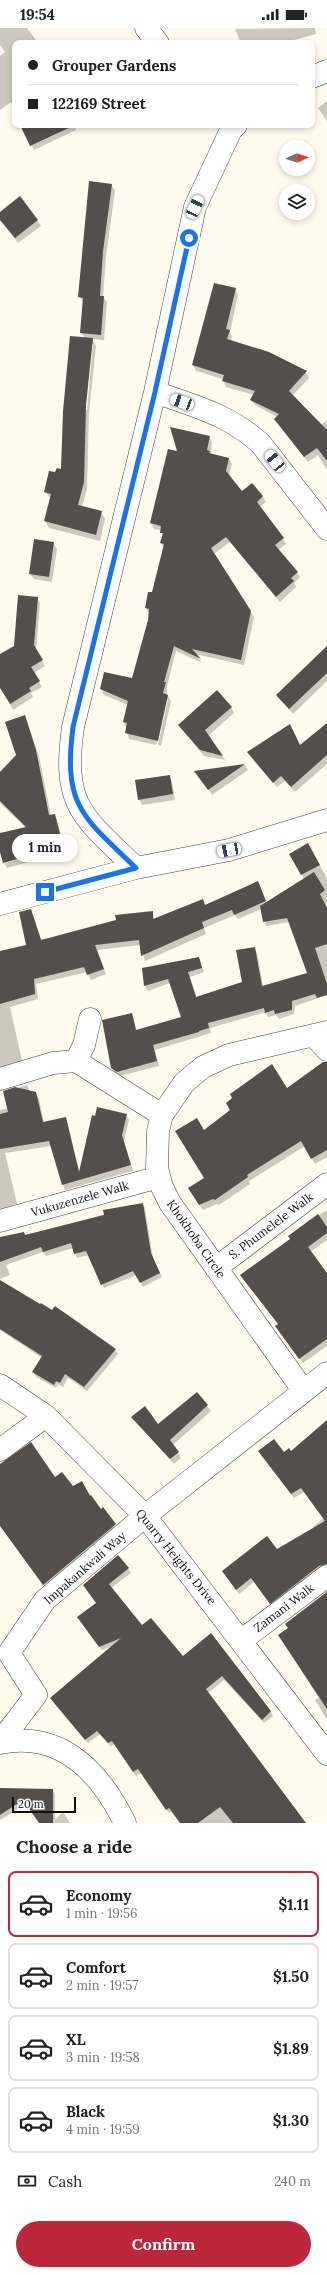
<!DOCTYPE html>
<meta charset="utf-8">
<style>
:root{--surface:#fff;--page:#f6f6f6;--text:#202124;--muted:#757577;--line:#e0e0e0;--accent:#bd273c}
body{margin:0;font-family:Lora,serif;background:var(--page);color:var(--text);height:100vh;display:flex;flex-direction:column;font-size:15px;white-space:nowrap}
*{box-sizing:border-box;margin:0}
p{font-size:13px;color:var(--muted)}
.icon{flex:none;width:22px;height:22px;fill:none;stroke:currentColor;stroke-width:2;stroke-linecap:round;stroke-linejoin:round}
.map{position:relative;height:1795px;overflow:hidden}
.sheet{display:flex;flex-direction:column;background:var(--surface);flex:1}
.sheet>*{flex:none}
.guide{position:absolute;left:12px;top:12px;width:303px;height:88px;border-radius:8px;box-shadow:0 2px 6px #0003;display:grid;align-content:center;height:88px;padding:0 16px;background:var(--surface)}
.needle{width:26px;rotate:86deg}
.buttons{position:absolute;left:279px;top:112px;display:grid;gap:8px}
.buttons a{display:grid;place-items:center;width:36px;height:36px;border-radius:50%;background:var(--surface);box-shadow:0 2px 6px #0003;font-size:20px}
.scale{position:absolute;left:12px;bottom:10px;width:64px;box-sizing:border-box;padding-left:4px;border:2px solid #0e0e0e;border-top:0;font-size:11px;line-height:14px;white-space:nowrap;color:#0e0e0e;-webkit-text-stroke:3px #fff;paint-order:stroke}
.end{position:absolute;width:18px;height:18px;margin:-9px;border:5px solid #1a73e8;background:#fff;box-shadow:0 0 0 2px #fff}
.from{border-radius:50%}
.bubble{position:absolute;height:28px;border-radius:14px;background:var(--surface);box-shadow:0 2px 6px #0003;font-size:13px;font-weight:700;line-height:28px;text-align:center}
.car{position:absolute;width:12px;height:24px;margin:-12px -6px;border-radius:5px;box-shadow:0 0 3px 1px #0007;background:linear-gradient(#fff 24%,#345 0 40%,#fff 0 76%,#345 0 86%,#fff 0)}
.guide b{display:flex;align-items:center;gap:14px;height:38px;font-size:15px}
.guide b+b{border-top:1px solid var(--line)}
.guide i{width:10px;height:10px;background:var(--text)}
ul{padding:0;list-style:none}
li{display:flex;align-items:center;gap:12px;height:66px;margin:0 8px 6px;padding:0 8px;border:2px solid var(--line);border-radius:8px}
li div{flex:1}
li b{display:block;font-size:15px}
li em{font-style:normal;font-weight:700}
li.on{border-color:var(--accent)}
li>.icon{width:36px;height:36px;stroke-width:1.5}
h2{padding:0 16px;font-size:18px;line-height:48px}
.pay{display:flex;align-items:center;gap:10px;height:44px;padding:0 16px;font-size:15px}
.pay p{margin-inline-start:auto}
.cta{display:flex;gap:8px;margin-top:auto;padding:8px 16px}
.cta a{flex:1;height:46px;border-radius:24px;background:var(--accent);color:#fff;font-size:16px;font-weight:700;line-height:46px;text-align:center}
.status{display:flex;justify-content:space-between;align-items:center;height:28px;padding:0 20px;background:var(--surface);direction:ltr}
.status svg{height:11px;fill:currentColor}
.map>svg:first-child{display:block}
</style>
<div class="status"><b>19:54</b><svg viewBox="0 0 49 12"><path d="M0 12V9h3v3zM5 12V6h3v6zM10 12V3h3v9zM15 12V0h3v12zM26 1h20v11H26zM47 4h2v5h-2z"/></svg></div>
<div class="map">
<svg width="327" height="1795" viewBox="0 0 327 1795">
<rect width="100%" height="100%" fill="#fffaee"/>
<path fill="#0003" fill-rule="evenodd" d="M0 0H27L38 15H15V84L11 74 0 82V28L5 24 0 17Z
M315 0 316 6 283 15H241L235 1Z
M327 73V93L318 80Z
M21 97H74L76 102 34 122Z
M111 157 115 162 106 229 103 269 107 274 104 312 92 311 96 318 89 384 87 461 82 479 101 484 105 491 100 513 49 500 45 493 51 471 45 464 56 445 62 442 85 310 81 304 83 275 80 269ZM91 316H93L87 382H85Z
M0 185 37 192 41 198 18 215 1 193Z
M235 261 238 267 230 304 232 309 231 313 306 344 309 350 292 368 321 397 327 393V442L318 427 308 434 279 397 277 389 255 377 251 372 254 367 226 359 223 351 196 343 193 337Z
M209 409 212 415 211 426 229 431 232 436 229 448 242 465 252 456 263 469 266 474 260 479 286 516 278 522 300 549 294 555 296 559 280 574 230 514 214 526 254 589 244 637 195 626 202 635 176 623 167 658V667L171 673 161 718 158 717 168 671H166L156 717 129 711 124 694 128 677 104 667 101 661 133 652 149 592V585L146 580 153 566 164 520 161 515 163 508 161 502 154 501 151 495 179 425Z
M53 515 57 521 52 554 34 551 30 546Z
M37 570 40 575 36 623 45 638 34 645 42 659 31 665 33 669 13 682 0 656Z
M327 622V653L293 686 277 668Z
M231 679 234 685 208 708 225 732 204 728 179 697Z
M25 688 39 728 51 788 54 787 57 793 64 817 4 833 0 820V806L26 800 0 775V745L17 727Z
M327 696V736L295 764 285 753 277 759 248 725 300 718Z
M245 737 248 742 212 767 196 744Z
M169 748 172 754 175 772 142 777 139 771Z
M308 817 327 850V967L295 978 294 986 279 991 276 987 268 989 266 984 210 1000 211 1005 155 1022 159 1038 120 1048 115 1045 112 1040 132 986 137 1003 182 990 170 955 148 963 145 958 143 941 199 930 204 944 190 949 197 970 243 955 254 920 257 925 263 958 309 946 290 894 266 898 261 881 238 891 235 887 204 900 206 906 145 933 141 917 97 922 106 946 91 952 87 944 36 956 38 971 10 979 23 1037 0 1041V924L28 917 31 882 42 913 152 884 155 891 202 872 206 878 260 860 267 875 304 851 291 826Z
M64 819 65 824 7 840 4 835Z
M327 1035V1129L315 1136 305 1118 249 1153 250 1156 219 1177 217 1176 203 1182 193 1166 205 1151 203 1103 287 1061Z
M27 1057 30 1064 36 1065 39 1071 44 1095 65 1090 80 1144 126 1087 129 1092 124 1113 133 1143 65 1162 51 1118 5 1125 17 1176 12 1177 13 1182 0 1185V1082L8 1080 4 1064Z
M142 1176 145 1180 153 1230 162 1249 143 1259 137 1247 104 1260 89 1227 77 1230 73 1220 46 1228 43 1224 6 1237 10 1247 0 1251V1210L25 1208Z
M327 1182V1212L310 1224 327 1247V1318L303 1335 279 1303V1296L241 1248 291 1212 289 1208Z
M0 1253 115 1322 118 1326 87 1363 68 1350 63 1359 58 1356 56 1360 36 1349 34 1344 42 1330 0 1302Z
M197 1365 211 1383 173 1417 181 1430 174 1436 132 1390 158 1397Z
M327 1393V1450L294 1470 262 1428 291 1425Z
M84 1458 100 1482 118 1502 46 1561 16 1519Z
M327 1487V1527L322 1530 326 1538 273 1580 254 1554 239 1566 223 1544 277 1523 314 1501 313 1499Z
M118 1528 131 1545 111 1560 142 1599 182 1629 211 1606 271 1684 273 1688 264 1695 224 1652 208 1665 304 1795H180L172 1783 169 1785 141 1745 136 1748 114 1716 111 1719 100 1706 88 1715 53 1674 112 1618 102 1622 81 1593 97 1576Z
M327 1563V1690H326L315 1672 319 1670 301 1642 302 1641 286 1596Z
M0 1762H53L55 1766V1792L63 1784 70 1795H40L26 1776 0 1792Z"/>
<path fill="#564e4a" d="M20 97H75L30 118Z
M89 153 112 156 103 223 100 268H104L101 307 80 305 83 270 78 269Z
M20 168 38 192 15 210 0 192V184Z
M214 255 236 260 226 301 230 302 227 311 269 324 307 343 289 363 327 402V433L317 420 304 429 274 391 279 386 250 372 255 363 222 353 224 347 192 337Z
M70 308 93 310 86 377 84 454 78 477 102 483 96 507 44 493 51 466 44 464 49 443 55 444 57 440 61 441 63 383Z
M170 399 210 408 207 422 210 423 209 425 229 430 226 443 242 463 252 455 263 468 257 474 284 510 275 517 298 544 291 550 294 553 276 569 226 509 211 520 251 583 241 632 192 621 201 631 174 618 164 654H166L163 665 168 667 158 713 125 705 127 695 123 694 128 673 100 661 104 644 132 650 148 592 149 581 145 580 148 564H152L164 516 160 515 163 505H160L161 498 150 495 168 421 177 423Z
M34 511 54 514 49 549 29 546Z
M18 567 38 569 34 617 43 632 31 639 40 653 29 660 31 663 10 676 0 660V626L14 618Z
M327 618V645L289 681 276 667Z
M217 662 232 679 205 702 223 728 200 722 178 697Z
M25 687 36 722 49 787 55 786 63 818 3 835 0 824V805L26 799 0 773V744L16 727 5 694Z
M327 695V727L291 759 281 748 273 755 247 724 290 696 300 717Z
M245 736 208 762 194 743Z
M170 747 173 766 138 772 135 752Z
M308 815 320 837 301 847 289 826Z
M314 844 325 862 320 866 327 880V916L315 920 327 956V967L317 970 315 966 292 973V982L275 986 274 982 265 985 264 980 208 995 209 1000 199 1003V1004L153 1017 157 1033 117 1044 111 1040 102 992 132 985 136 1002 181 989 168 951 144 958 142 940 199 929 202 940 188 944 196 969 242 954 236 922 255 919 262 958 307 945 287 890 263 894 260 878Z
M258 853 266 873 234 887 232 882 202 894 204 900 141 928 139 912 95 917 104 941 87 947 84 939 34 951 35 966 0 976V923L26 917 19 884 31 881 41 912 116 892 115 887 153 883V891L203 871 205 877Z
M323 1034H327V1122L311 1131 301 1113 247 1147 248 1149 215 1172 213 1171 199 1177 188 1160 204 1150 175 1103 197 1090 204 1102 230 1082 226 1075 232 1070 230 1066 272 1036 287 1060Z
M15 1059 36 1064 43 1094 66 1089 79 1144 92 1087 95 1088 97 1079 127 1086 122 1107 131 1137 62 1157 49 1113 0 1121V1086L8 1084 3 1063Z
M143 1175 151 1225 160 1245 140 1255 133 1243 101 1257 86 1223 74 1226 71 1215 43 1224 41 1219 0 1234V1209L24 1204 25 1207 104 1187 103 1182Z
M318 1186 327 1199V1205L308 1219 327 1245V1311L299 1331 275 1298 278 1296 240 1247 290 1211 288 1208Z
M0 1252 40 1276 41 1275 52 1282 55 1278 116 1321 84 1359 65 1346 60 1355 56 1353 54 1357 32 1344 42 1328 0 1301Z
M197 1364 208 1377 170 1412 179 1424 170 1431 131 1389 145 1378 158 1396Z
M327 1392V1536L319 1538 270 1576 251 1550 236 1562 222 1543 267 1508 277 1521 325 1493 301 1460 291 1466 258 1423 274 1411 284 1424 289 1420 291 1423Z
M31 1414 55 1449 62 1444 73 1458 82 1453 90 1468 91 1467 101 1481 103 1479 116 1496 43 1557 0 1498V1436Z
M118 1527 129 1540 109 1556 142 1597 151 1590 183 1628 211 1605 271 1683 262 1692 222 1648 206 1661 306 1795H233L220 1779 198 1795H180L169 1780 166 1782 138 1741 133 1744 112 1713 108 1715 97 1703 85 1712 50 1670 121 1610 99 1619 77 1589 96 1575 83 1557Z
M327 1564V1681L278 1607 288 1600 285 1596Z
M0 1760 53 1761V1795H39L23 1772 0 1787Z"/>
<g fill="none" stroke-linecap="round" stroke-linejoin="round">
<g stroke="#414141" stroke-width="23">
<path id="street" d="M146 0 158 15
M312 49 327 43
M236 97 231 102 195 179 155 364 73 699C62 778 82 788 136 840L229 822 327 792
M155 364C196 379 228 386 261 416L327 501
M0 876 136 840
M313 1007 327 1022
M76 1033 84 1017 90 991
M0 1051 53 1035 76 1033 162 1087
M0 1193 159 1149
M216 1240 327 1156
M0 1357 46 1388 145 1488 327 1726
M303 1362 170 1175 162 1159 157 1140 158 1103 162 1087 184 1055 203 1039 229 1027 327 1004
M0 1422 46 1388
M242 1612 327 1548
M0 1714 36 1667 9 1625 45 1572 145 1488 327 1345
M0 1715C61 1702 100 1744 125 1795"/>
</g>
<use href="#street" stroke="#fff" stroke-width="22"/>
</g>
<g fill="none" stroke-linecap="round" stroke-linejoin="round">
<path stroke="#1a73e8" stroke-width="5" d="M45 864 136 840C82 788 63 778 73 699L155 364 189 210"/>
</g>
<g text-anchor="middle" stroke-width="4" stroke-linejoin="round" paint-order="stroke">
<g font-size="12" fill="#0e0e0e" stroke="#fff">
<text transform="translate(80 1171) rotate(-16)" y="4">Vukuzenzele Walk</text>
<text transform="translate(271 1198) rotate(-37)" y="4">S. Phumelele Walk</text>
<text transform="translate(196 1211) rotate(55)" y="4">Khokhoba Circle</text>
<text transform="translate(176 1529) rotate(51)" y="4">Quarry Heights Drive</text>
<text transform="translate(85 1540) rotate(-41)" y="4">Impakankwali Way</text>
<text transform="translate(284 1580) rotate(-37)" y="4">Zamani Walk</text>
</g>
</g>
</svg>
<div class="buttons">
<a><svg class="needle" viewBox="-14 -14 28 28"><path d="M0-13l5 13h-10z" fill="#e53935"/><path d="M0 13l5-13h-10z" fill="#757577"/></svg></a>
<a><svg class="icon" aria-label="layers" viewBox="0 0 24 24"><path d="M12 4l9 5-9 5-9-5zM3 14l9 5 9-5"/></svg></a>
</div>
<div class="scale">20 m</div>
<i class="end from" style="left:189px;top:210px"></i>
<i class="end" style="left:45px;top:864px"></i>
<div class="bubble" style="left:12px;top:806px;width:66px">1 min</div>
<i class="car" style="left:195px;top:179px;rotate:25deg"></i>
<i class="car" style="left:182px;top:374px;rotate:290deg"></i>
<i class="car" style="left:275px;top:433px;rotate:321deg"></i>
<i class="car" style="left:229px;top:822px;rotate:259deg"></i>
<div class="guide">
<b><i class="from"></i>Grouper Gardens</b>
<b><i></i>122169 Street</b>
</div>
</div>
<section class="sheet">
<h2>Choose a ride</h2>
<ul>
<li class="on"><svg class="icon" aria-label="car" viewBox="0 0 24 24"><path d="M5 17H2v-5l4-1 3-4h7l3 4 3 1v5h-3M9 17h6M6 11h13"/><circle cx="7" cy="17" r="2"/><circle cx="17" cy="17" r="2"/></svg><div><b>Economy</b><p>1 min · 19:56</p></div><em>$1.11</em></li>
<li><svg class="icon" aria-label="car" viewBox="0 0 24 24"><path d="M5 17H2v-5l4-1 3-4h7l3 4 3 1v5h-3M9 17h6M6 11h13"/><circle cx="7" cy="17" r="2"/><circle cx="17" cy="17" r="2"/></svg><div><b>Comfort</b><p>2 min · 19:57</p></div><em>$1.50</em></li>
<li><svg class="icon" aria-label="car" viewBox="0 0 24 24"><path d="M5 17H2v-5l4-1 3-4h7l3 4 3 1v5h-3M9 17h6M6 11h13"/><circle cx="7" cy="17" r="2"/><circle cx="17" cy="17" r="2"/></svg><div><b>XL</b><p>3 min · 19:58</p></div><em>$1.89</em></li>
<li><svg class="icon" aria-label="car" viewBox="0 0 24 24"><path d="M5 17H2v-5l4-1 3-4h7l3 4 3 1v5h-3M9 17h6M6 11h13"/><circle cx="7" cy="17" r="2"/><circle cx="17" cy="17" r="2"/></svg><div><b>Black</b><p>4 min · 19:59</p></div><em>$1.30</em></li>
</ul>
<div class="pay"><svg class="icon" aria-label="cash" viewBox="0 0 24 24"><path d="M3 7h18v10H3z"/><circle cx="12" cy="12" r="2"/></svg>Cash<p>240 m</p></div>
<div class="cta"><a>Confirm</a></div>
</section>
